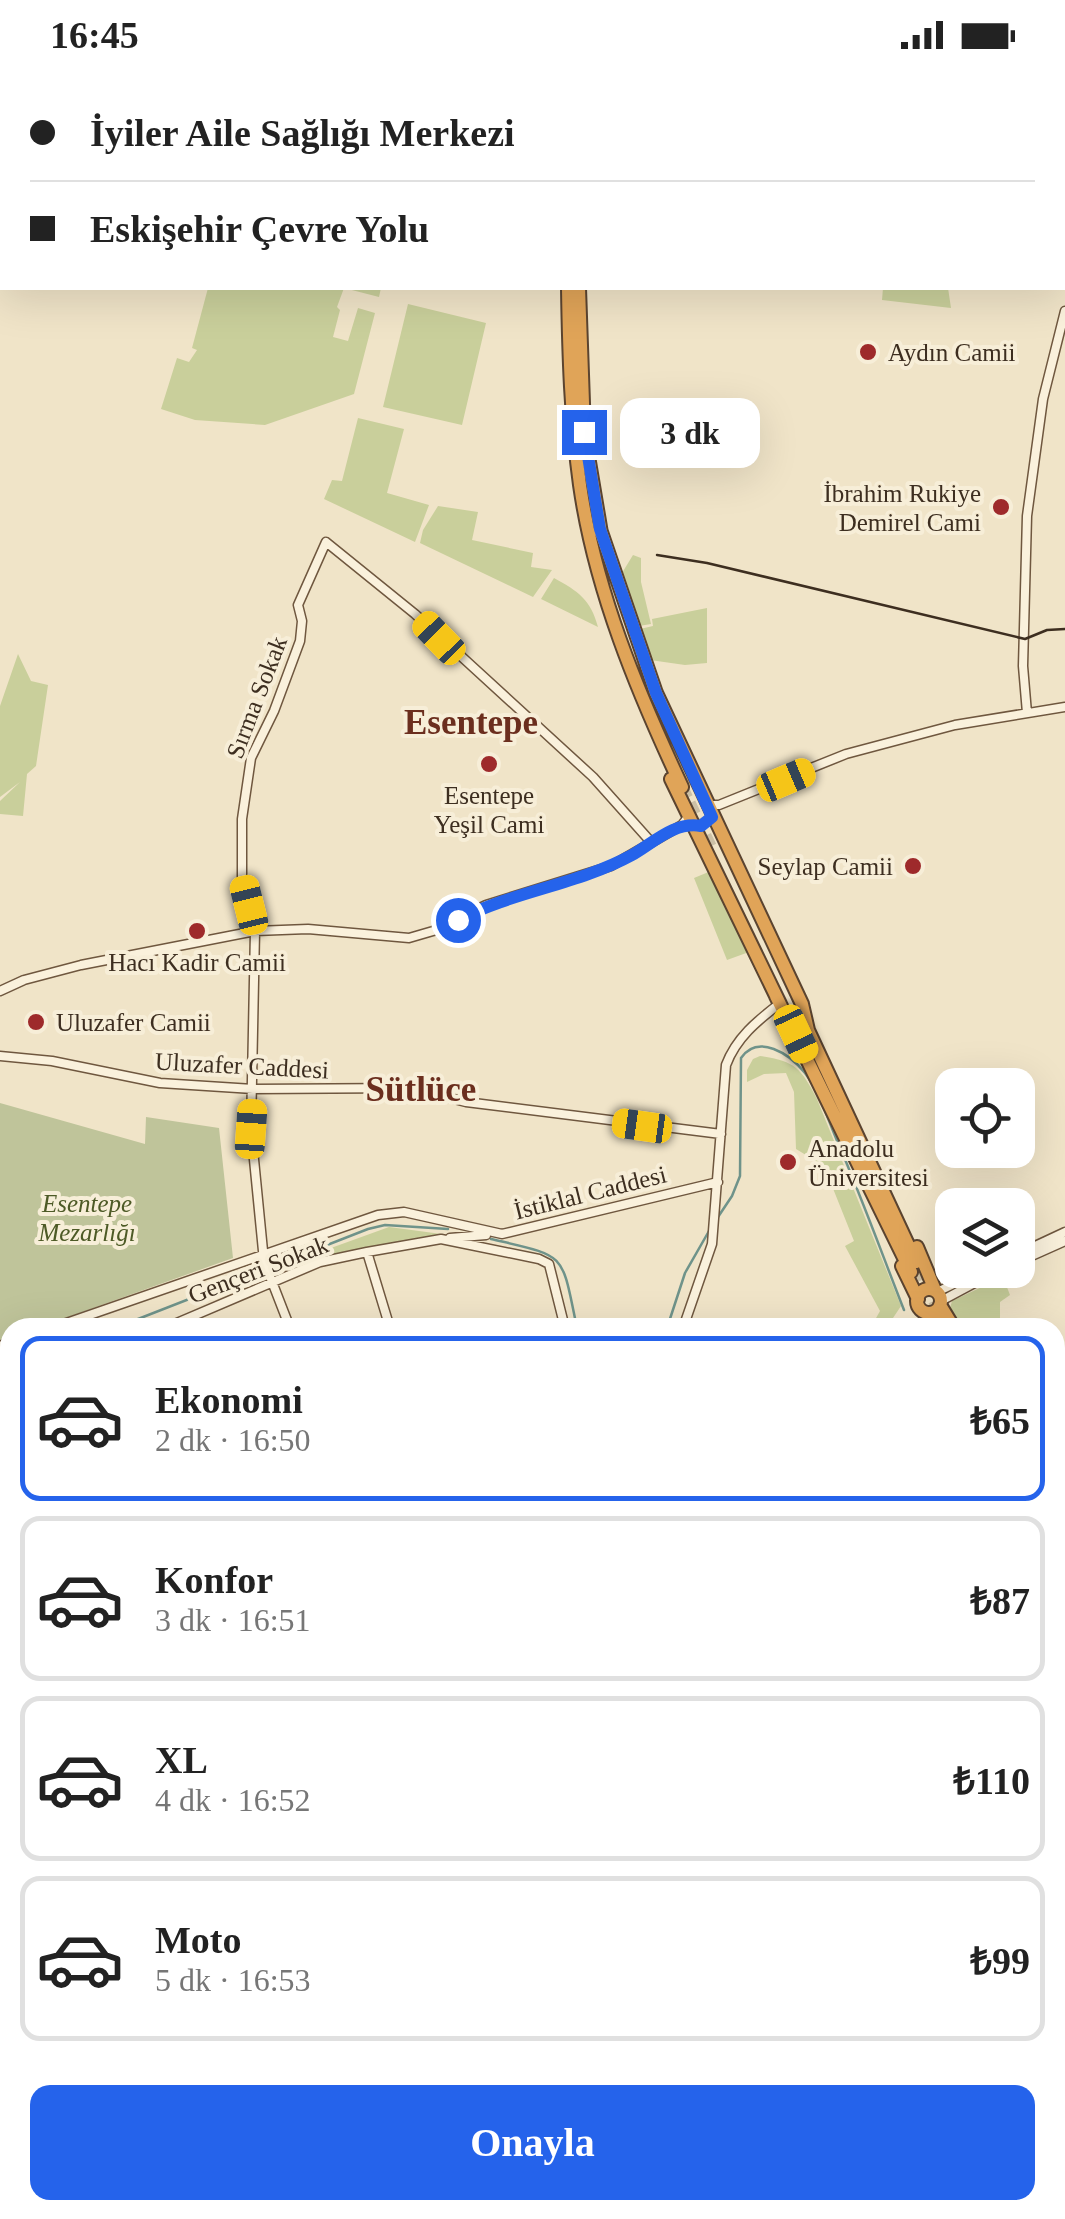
<!DOCTYPE html>
<html lang="tr">
<meta charset="utf-8">
<style>
:root{--surface:#fff;--page:#f2f2f2;--text:#222;--muted:#767676;--line:#e0e0e0;--accent:#2563eb}
body{margin:0;font-family:Georgia,serif;background:var(--page);color:var(--text);height:100vh;display:flex;flex-direction:column;font-size:38px;white-space:nowrap}
*{box-sizing:border-box;margin:0}
p{font-size:32px;color:var(--muted)}
.icon{flex:none;width:55px;height:55px;fill:none;stroke:currentColor;stroke-width:2;stroke-linecap:round;stroke-linejoin:round}
.map{position:relative;flex:1;overflow:hidden}
.drawer{position:absolute;left:0px;top:1248px;width:1065px;height:902px;display:flex;flex-direction:column;background:var(--surface);border-radius:30px 30px 0 0;box-shadow:0 10px 40px #0002}
.drawer>*{flex:none}
.top-card{position:absolute;left:0px;top:0px;width:1065px;height:220px;box-shadow:0 10px 40px #0002;display:grid;align-content:center;height:220px;padding:0 30px;background:var(--surface)}
.fabs{position:absolute;left:935px;top:998px;display:grid;gap:20px}
.fabs a{display:grid;place-items:center;width:100px;height:100px;border-radius:20px;background:var(--surface);box-shadow:0 10px 40px #0002;font-size:50px}
.end{position:absolute;width:45px;height:45px;margin:-22px;border:12px solid #2563eb;background:#fff;box-shadow:0 0 0 5px #fff}
.from{border-radius:50%}
.bubble{position:absolute;height:70px;border-radius:20px;background:var(--surface);box-shadow:0 10px 40px #0002;font-size:32px;font-weight:800;line-height:70px;text-align:center}
.car{position:absolute;width:30px;height:60px;margin:-30px -15px;border-radius:12px;box-shadow:0 0 8px 2px #0007;background:linear-gradient(#f5c518 24%,#345 0 40%,#f5c518 0 76%,#345 0 86%,#f5c518 0)}
.top-card b{display:flex;align-items:center;gap:35px;height:95px;font-size:38px}
.top-card b+b{border-top:2px solid var(--line)}
.top-card i{width:25px;height:25px;background:var(--text)}
ul{padding:18px 0 0;list-style:none}
li{display:flex;align-items:center;gap:30px;height:165px;margin:0 20px 15px;padding:0 10px;border:5px solid var(--line);border-radius:20px}
li div{flex:1}
li b{display:block;font-size:38px}
li em{font-style:normal;font-weight:800}
li.on{border-color:var(--accent)}
li>.icon{width:90px;height:90px;stroke-width:1.5}
.primary-button{display:flex;gap:20px;margin-top:auto;padding:20px 30px}
.primary-button a{flex:1;height:115px;border-radius:20px;background:var(--accent);color:#fff;font-size:40px;font-weight:800;line-height:115px;text-align:center}
.status{display:flex;justify-content:space-between;align-items:center;height:70px;padding:0 50px;background:var(--surface);direction:ltr}
.status svg{height:28px;fill:currentColor}
.map>svg:first-child{display:block}
</style>
<div class="status"><b>16:45</b><svg viewBox="0 0 49 12"><path d="M0 12V9h3v3zM5 12V6h3v6zM10 12V3h3v9zM15 12V0h3v12zM26 1h20v11H26zM47 4h2v5h-2z"/></svg></div>
<div class="map">
<svg width="1065" height="2149" viewBox="0 0 1065 2149">
<rect width="100%" height="100%" fill="#f0e4c8"/>
<path fill="#c9cf9b" d="M208 218H381L379 227 344 218 337 237 340 240 333 267 348 271 358 238 375 243 354 324 265 355 195 350 161 339 177 288 189 292 197 280 192 278Z
M883 218H948L951 238 882 230Z
M408 234 486 253 462 355 383 337Z
M358 348 404 359 387 423 429 435 415 472 324 429 332 410 342 411Z
M438 436 478 442 472 470 533 483 531 497 552 500 533 527 420 473 423 460Z
M633 485 641 488V512L651 554 639 556 622 503Z
M554 508C578 521 591 530 598 557L541 529Z
M707 538V593L685 595 650 590 640 559 653 556 652 549Z
M18 584 31 611 48 615 36 696 27 704 23 746 0 744V731L20 712 0 727V636Z
M711 801 749 882 727 890 694 808Z
M760 986C795 991 801 998 817 1029L901 1236 887 1257H871L880 1241 845 1176 854 1171 824 1096 796 1079 794 1022 786 1003 764 1004 747 1012V1000L753 989Z
M389 1157 449 1165 321 1189 273 1202V1199Z
M1003 1207 1010 1225 1000 1232V1249L995 1250 996 1257H959L950 1238 952 1231Z
M1065 1295V1479H1055V1296Z
M1055 1483H1065V1658L1055 1648Z
M1055 1796 1065 1815V1929L1055 1943Z"/>
<path fill="#bfc49a" d="M0 1033 145 1074 146 1047 219 1058 233 1188 40 1257 10 1258V1269L0 1272Z"/>
<g fill="none" stroke-linecap="round" stroke-linejoin="round">
<path stroke="#6f938a" stroke-width="2.5" d="M716 1150 732 1126 740 1106 741 988C758 963 790 984 805 1003 820 1023 828 1050 838 1073 862 1128 882 1184 904 1240
M491 1169C568 1187 561 1181 577 1258
M115 1258 368 1159 385 1155 448 1159
M667 1258 685 1203 709 1161
M0 1294 10 1291"/>
<path stroke="#ccc0a6" stroke-width="12" stroke-dasharray="12 6" stroke-linecap="butt" d="M682 717 711 777
M919 1198 941 1246"/>
<g stroke="#6f573f" stroke-width="11">
<path id="secondary" d="M1027 643 1023 596 1027 446 1043 329 1065 241
M710 735H719L846 684 955 655 1065 637
M0 921 24 910 81 895 255 861 308 859 409 868 433 861 486 835 611 796 682 755 688 747
M0 986 52 991 160 1013 253 1019 410 1018 466 1032 721 1064
M450 1168 486 1165
M367 1182 390 1258
M1018 1184 1065 1162
M1018 1192 1065 1171
M937 1222 983 1200
M941 1231 999 1200
M52 1258 378 1145 404 1142 502 1164 718 1112
M165 1258 320 1192 367 1182 441 1169 539 1189 549 1194 565 1258
M290 1258 264 1191 251 1059 255 861 242 809V749L251 688 274 641 300 571 302 551 298 535 326 472 415 544 593 707 651 772
M683 1258 712 1174 726 995C736 968 757 951 779 934
M0 1276 10 1272
M0 1340 10 1334
M0 1567 10 1563
M0 1711 10 1713
M1055 1946 1065 1933
M0 2022 10 2014
M364 2140V2149
M903 2140 915 2149
M916 2140 925 2149
M491 2149 492 2140
M1055 2149 1065 2142"/>
</g>
<g stroke="#5b4430" stroke-width="14">
<path id="primary" d="M797 2149 799 2140
M805 2149 807 2140"/>
</g>
<g stroke="#5b4430" stroke-width="16">
<path id="highway" d="M598 2V0
M611 2 612 0
M568 218C569 284 571 349 580 415 595 520 637 621 682 717
M579 218 584 362 601 463
M600 459 656 623 802 934 808 960
M671 709 780 934
M776 926 911 1202
M806 956 916 1192
M917 1177 935 1220
M902 1196 918 1229
M917 1231a12 12 0 1 1 24 0a12 12 0 1 1-24 0Z
M940 1235 954 1258
M933 1258 941 1250 953 1255
M1055 1655 1065 1662
M1055 1685 1065 1678
M1055 1741 1065 1777
M1055 1782 1065 1804"/>
</g>
<use href="#secondary" stroke="#faf1dc" stroke-width="8"/>
<use href="#primary" stroke="#f3d9a0" stroke-width="10"/>
<use href="#highway" stroke="#e0a458" stroke-width="12"/>
<path stroke="#3d2e20" stroke-width="2.5" d="M657 485 707 493 1025 569 1047 560 1065 559
M1055 1748 1065 1736
M909 2140 919 2149
M800 2149 802 2140"/>
<g stroke="#5b4430" stroke-width="14" stroke-linecap="butt">
<path id="primary-bridge" d="M1055 1741 1060 1735
M1055 1759 1065 1747"/>
</g>
<use href="#primary-bridge" stroke="#f3d9a0" stroke-width="10"/>
</g>
<g fill="none" stroke-linecap="round" stroke-linejoin="round">
<path stroke="#2563eb" stroke-width="12" d="M458 850C514 821 577 815 632 785 653 773 675 751 701 756L712 747 656 623 600 459 584 362"/>
</g>
<g fill="#9e2a2b" stroke="#f7eed8" stroke-width="4">
<circle cx="868" cy="282" r="10"/>
<circle cx="1001" cy="437" r="10"/>
<circle cx="489" cy="694" r="10"/>
<circle cx="913" cy="796" r="10"/>
<circle cx="197" cy="861" r="10"/>
<circle cx="36" cy="952" r="10"/>
<circle cx="788" cy="1092" r="10"/>
</g>
<g text-anchor="middle" stroke-width="8" stroke-linejoin="round" paint-order="stroke">
<g font-size="25" fill="#3d2e20" stroke="#f7eed8" text-anchor="start">
<text x="888" y="291">Aydın Camii</text>
<text x="981" y="432" text-anchor="end">İbrahim Rukiye<tspan x="981" dy="29">Demirel Cami</tspan></text>
<text x="489" y="734" text-anchor="middle">Esentepe<tspan x="489" dy="29">Yeşil Cami</tspan></text>
<text x="893" y="805" text-anchor="end">Seylap Camii</text>
<text x="197" y="901" text-anchor="middle">Hacı Kadir Camii</text>
<text x="56" y="961">Uluzafer Camii</text>
<text x="808" y="1087">Anadolu<tspan x="808" dy="29">Üniversitesi</tspan></text>
</g>
<g font-size="25" fill="#3d2e20" stroke="#f7eed8">
<text transform="translate(256 627) rotate(-69)" y="9">Sırma Sokak</text>
<text transform="translate(242 995) rotate(3)" y="9">Uluzafer Caddesi</text>
<text transform="translate(590 1122) rotate(-14)" y="9">İstiklal Caddesi</text>
<text transform="translate(258 1199) rotate(-21)" y="9">Gençeri Sokak</text>
</g>
<g font-size="25" font-style="italic" fill="#4d5a26" stroke="#f7eed8">
<text x="87" y="1142">Esentepe<tspan x="87" dy="29">Mezarlığı</tspan></text>
</g>
<g font-size="35" font-weight="bold" fill="#6b2e1e" stroke="#f7eed8">
<text x="471" y="664">Esentepe</text>
<text x="421" y="1031">Sütlüce</text>
</g>
</g>
</svg>
<div class="fabs">
<a><svg class="icon" aria-label="locate" viewBox="0 0 24 24"><circle cx="12" cy="12" r="6"/><path d="M12 2v4M12 18v4M2 12h4M18 12h4"/></svg></a>
<a><svg class="icon" aria-label="layers" viewBox="0 0 24 24"><path d="M12 4l9 5-9 5-9-5zM3 14l9 5 9-5"/></svg></a>
</div>
<i class="end from" style="left:458px;top:850px"></i>
<i class="end" style="left:584px;top:362px"></i>
<div class="bubble" style="left:620px;top:328px;width:140px">3 dk</div>
<i class="car" style="left:439px;top:568px;rotate:316deg"></i>
<i class="car" style="left:786px;top:710px;rotate:67deg"></i>
<i class="car" style="left:249px;top:835px;rotate:346deg"></i>
<i class="car" style="left:796px;top:964px;rotate:155deg"></i>
<i class="car" style="left:642px;top:1056px;rotate:278deg"></i>
<i class="car" style="left:251px;top:1059px;rotate:4deg"></i>
<div class="top-card">
<b><i class="from"></i>İyiler Aile Sağlığı Merkezi</b>
<b><i></i>Eskişehir Çevre Yolu</b>
</div>
<section class="drawer">
<ul>
<li class="on"><svg class="icon" aria-label="car" viewBox="0 0 24 24"><path d="M5 17H2v-5l4-1 3-4h7l3 4 3 1v5h-3M9 17h6M6 11h13"/><circle cx="7" cy="17" r="2"/><circle cx="17" cy="17" r="2"/></svg><div><b>Ekonomi</b><p>2 dk · 16:50</p></div><em>₺65</em></li>
<li><svg class="icon" aria-label="car" viewBox="0 0 24 24"><path d="M5 17H2v-5l4-1 3-4h7l3 4 3 1v5h-3M9 17h6M6 11h13"/><circle cx="7" cy="17" r="2"/><circle cx="17" cy="17" r="2"/></svg><div><b>Konfor</b><p>3 dk · 16:51</p></div><em>₺87</em></li>
<li><svg class="icon" aria-label="car" viewBox="0 0 24 24"><path d="M5 17H2v-5l4-1 3-4h7l3 4 3 1v5h-3M9 17h6M6 11h13"/><circle cx="7" cy="17" r="2"/><circle cx="17" cy="17" r="2"/></svg><div><b>XL</b><p>4 dk · 16:52</p></div><em>₺110</em></li>
<li><svg class="icon" aria-label="car" viewBox="0 0 24 24"><path d="M5 17H2v-5l4-1 3-4h7l3 4 3 1v5h-3M9 17h6M6 11h13"/><circle cx="7" cy="17" r="2"/><circle cx="17" cy="17" r="2"/></svg><div><b>Moto</b><p>5 dk · 16:53</p></div><em>₺99</em></li>
</ul>
<div class="primary-button"><a>Onayla</a></div>
</section>
</div>
